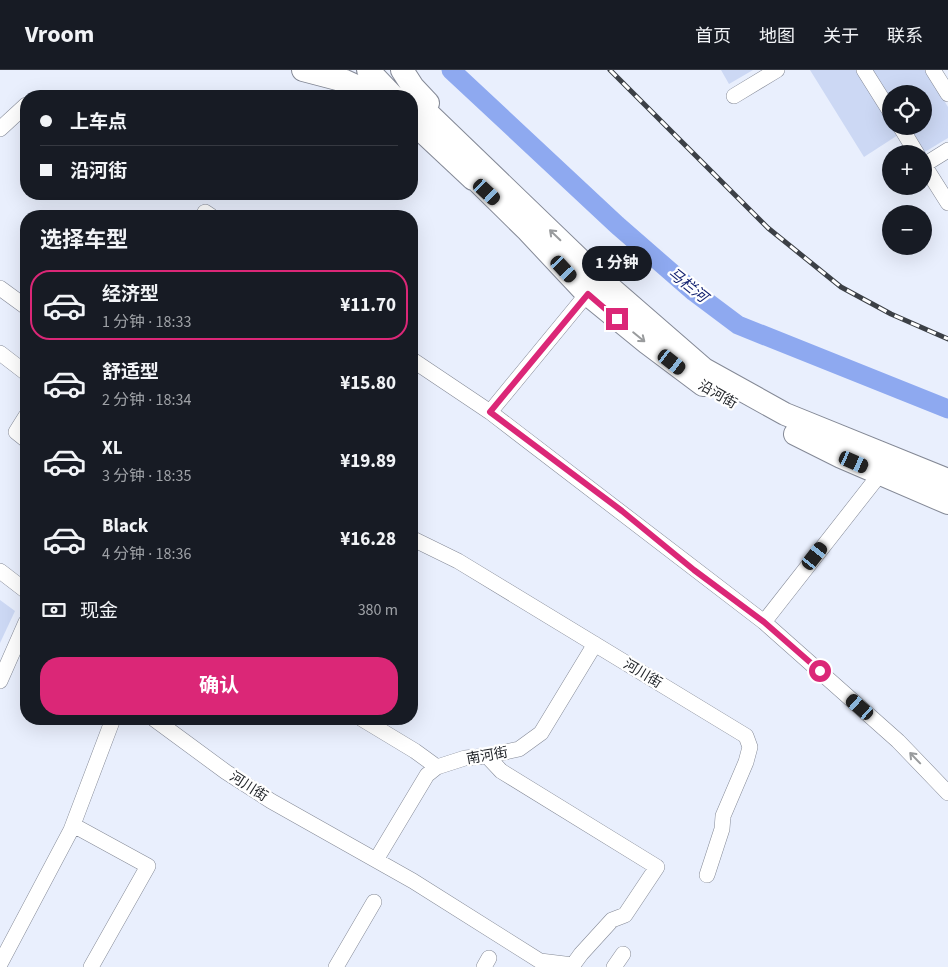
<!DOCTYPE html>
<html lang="zh">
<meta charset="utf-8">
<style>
:root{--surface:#171b24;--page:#20242c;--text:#f1f3f6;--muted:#9ea1a6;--line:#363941;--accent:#db2777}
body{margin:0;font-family:"Source Sans 3","Noto Sans SC",sans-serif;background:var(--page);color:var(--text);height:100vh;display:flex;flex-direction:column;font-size:19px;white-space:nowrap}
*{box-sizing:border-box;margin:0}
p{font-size:16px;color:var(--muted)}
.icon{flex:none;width:28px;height:28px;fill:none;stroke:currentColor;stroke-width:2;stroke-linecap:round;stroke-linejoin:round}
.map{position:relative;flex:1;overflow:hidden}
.sheet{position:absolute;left:20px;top:140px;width:398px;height:515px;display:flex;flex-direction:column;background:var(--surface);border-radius:20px;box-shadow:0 5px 20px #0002}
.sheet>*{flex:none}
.hud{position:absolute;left:20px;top:20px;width:398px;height:110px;border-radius:20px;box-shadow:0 5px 20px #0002;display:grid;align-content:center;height:110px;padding:0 20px;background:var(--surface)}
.buttons{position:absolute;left:882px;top:15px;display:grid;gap:10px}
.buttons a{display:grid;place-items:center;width:50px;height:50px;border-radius:50%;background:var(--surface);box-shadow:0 5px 20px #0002;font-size:25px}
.end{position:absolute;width:22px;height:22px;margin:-11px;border:6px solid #db2777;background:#fff;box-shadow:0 0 0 2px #fff}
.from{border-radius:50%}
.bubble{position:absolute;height:35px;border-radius:18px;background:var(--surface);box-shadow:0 5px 20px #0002;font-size:16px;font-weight:700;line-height:35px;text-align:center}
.car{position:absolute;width:15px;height:30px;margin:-15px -8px;border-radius:6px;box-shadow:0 0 4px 1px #0007;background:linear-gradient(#222 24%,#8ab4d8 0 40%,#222 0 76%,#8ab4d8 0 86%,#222 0)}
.hud b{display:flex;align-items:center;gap:18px;height:48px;font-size:19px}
.hud b+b{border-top:1px solid var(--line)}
.hud i{width:12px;height:12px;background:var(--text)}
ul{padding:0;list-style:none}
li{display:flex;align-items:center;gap:15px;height:70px;margin:0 10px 8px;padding:0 10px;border:2px solid transparent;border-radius:20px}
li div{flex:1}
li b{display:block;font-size:19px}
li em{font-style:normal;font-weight:700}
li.active{border-color:var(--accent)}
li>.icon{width:45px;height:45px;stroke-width:1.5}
h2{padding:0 20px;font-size:22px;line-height:60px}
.pay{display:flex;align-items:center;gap:12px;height:55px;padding:0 20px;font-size:19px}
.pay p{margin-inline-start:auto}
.cta{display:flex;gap:10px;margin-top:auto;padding:10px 20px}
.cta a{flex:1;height:58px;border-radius:20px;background:var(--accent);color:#fff;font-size:20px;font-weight:700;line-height:58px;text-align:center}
header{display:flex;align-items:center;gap:30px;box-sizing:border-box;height:70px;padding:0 25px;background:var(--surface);border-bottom:1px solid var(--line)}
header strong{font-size:24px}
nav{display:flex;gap:28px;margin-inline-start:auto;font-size:18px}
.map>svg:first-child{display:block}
</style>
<header>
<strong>Vroom</strong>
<nav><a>首页</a><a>地图</a><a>关于</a><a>联系</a></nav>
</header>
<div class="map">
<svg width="948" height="897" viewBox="0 0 948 897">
<rect width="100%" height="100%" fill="#e9effd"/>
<path fill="#ccd8f4" d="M721 0H753L729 14Z
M810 0H857L898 65 864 87Z
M871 0H925L948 37V68L923 83 906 56H924V24H891V33Z
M0 530 15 541 0 573Z"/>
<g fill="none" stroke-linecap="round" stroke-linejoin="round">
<path stroke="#8ea9f0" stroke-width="19" d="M451 0 617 155 694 222 738 255 948 339"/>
<g stroke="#848996" stroke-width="16">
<path id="minor" d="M864 0 891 43
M933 0 948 24
M734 26 777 0
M900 56 917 84
M0 59 26 35
M924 95 948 133
M924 95 948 80
M205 142 211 146
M0 218 26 237
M0 283 26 303
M411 289 490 342 587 224
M490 342 764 552 898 671 948 723
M26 346 16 362 26 370
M411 468 458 491 746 666 750 677 746 692 723 746 722 759 707 805
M0 501 26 521
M764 552 880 404
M0 611 26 552
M154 649 226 702 271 731 413 811 540 891 573 895 581 884 612 850 625 845 657 797 501 701 487 686
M362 649 415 681 437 697
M73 755 148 796 91 897
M376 790 427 705 437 697 465 688 487 686 519 679 541 663 595 574
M0 894 71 760 113 649
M336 897 374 832
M484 897 489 888
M614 897 623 884"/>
</g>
<g stroke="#848996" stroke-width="24">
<path id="highway" d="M303 0 345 11 378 26
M368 0 393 26
M402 0 413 17 428 33
M411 27 597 206 704 299 785 344 948 410
M411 51 473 109
M463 97 528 161 587 224 647 273 703 315
M795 364 841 387 948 433"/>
</g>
<use href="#minor" stroke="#fff" stroke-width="15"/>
<use href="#highway" stroke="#fff" stroke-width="22"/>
<g stroke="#3c4046" stroke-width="5">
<path id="rail" d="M610 0 768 158 841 217 891 244 948 269"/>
</g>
<use href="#rail" stroke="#fff" stroke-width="3" stroke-dasharray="9" stroke-linecap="butt"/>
</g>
<defs><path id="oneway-shaft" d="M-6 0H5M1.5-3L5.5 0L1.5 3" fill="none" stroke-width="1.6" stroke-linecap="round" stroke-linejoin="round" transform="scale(1.25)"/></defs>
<g stroke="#999b9d">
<use href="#oneway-shaft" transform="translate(555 165) rotate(-136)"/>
<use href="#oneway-shaft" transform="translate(639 267) rotate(39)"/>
<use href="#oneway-shaft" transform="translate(915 688) rotate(-134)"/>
</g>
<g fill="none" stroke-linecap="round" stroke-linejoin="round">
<path stroke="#db2777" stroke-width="6" d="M617 249 588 224 490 342 622 441 694 500 764 552 820 601"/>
</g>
<g text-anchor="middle" stroke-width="4.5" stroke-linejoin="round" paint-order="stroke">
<g font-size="14" fill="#1d2025" stroke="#fff">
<text transform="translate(718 324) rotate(30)" y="5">沿河街</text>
<text transform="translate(643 603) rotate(31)" y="5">河川街</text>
<text transform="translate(487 685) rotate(-10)" y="5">南河街</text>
<text transform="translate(249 716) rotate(33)" y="5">河川街</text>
</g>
<g font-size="15" font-style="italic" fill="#0f1e6e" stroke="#fff">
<text transform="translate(688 215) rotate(39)" y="5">马栏河</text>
</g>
</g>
</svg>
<div class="buttons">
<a><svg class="icon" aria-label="locate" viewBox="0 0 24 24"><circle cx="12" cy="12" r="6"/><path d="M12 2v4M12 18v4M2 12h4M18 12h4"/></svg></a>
<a>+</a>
<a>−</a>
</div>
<i class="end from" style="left:820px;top:601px"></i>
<i class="end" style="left:617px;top:249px"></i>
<div class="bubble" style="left:582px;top:176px;width:70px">1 分钟</div>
<i class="car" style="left:487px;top:122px;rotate:133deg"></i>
<i class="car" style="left:564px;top:199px;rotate:137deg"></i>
<i class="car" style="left:672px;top:292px;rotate:128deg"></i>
<i class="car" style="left:854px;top:392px;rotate:114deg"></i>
<i class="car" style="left:815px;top:486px;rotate:38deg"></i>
<i class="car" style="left:860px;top:637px;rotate:311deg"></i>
<div class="hud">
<b><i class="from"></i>上车点</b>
<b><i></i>沿河街</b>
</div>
<section class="sheet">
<h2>选择车型</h2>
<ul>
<li class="active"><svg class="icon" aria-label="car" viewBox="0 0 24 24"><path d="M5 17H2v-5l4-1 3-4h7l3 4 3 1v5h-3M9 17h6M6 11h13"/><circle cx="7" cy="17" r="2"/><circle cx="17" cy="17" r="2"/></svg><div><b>经济型</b><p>1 分钟 · 18:33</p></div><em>¥11.70</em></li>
<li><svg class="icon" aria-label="car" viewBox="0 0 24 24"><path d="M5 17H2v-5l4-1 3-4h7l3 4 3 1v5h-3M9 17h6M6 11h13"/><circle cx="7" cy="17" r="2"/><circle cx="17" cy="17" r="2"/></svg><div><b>舒适型</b><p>2 分钟 · 18:34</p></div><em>¥15.80</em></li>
<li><svg class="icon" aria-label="car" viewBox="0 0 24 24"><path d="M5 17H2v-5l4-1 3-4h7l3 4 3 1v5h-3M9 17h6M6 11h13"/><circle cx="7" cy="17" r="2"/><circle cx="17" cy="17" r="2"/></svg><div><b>XL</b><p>3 分钟 · 18:35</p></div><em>¥19.89</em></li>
<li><svg class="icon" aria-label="car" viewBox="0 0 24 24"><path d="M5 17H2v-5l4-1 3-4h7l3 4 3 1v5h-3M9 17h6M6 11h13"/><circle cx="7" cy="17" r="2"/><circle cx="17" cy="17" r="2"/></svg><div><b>Black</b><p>4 分钟 · 18:36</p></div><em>¥16.28</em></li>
</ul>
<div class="pay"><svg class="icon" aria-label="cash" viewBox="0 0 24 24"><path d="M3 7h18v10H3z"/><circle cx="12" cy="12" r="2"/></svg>现金<p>380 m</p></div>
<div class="cta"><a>确认</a></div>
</section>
</div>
